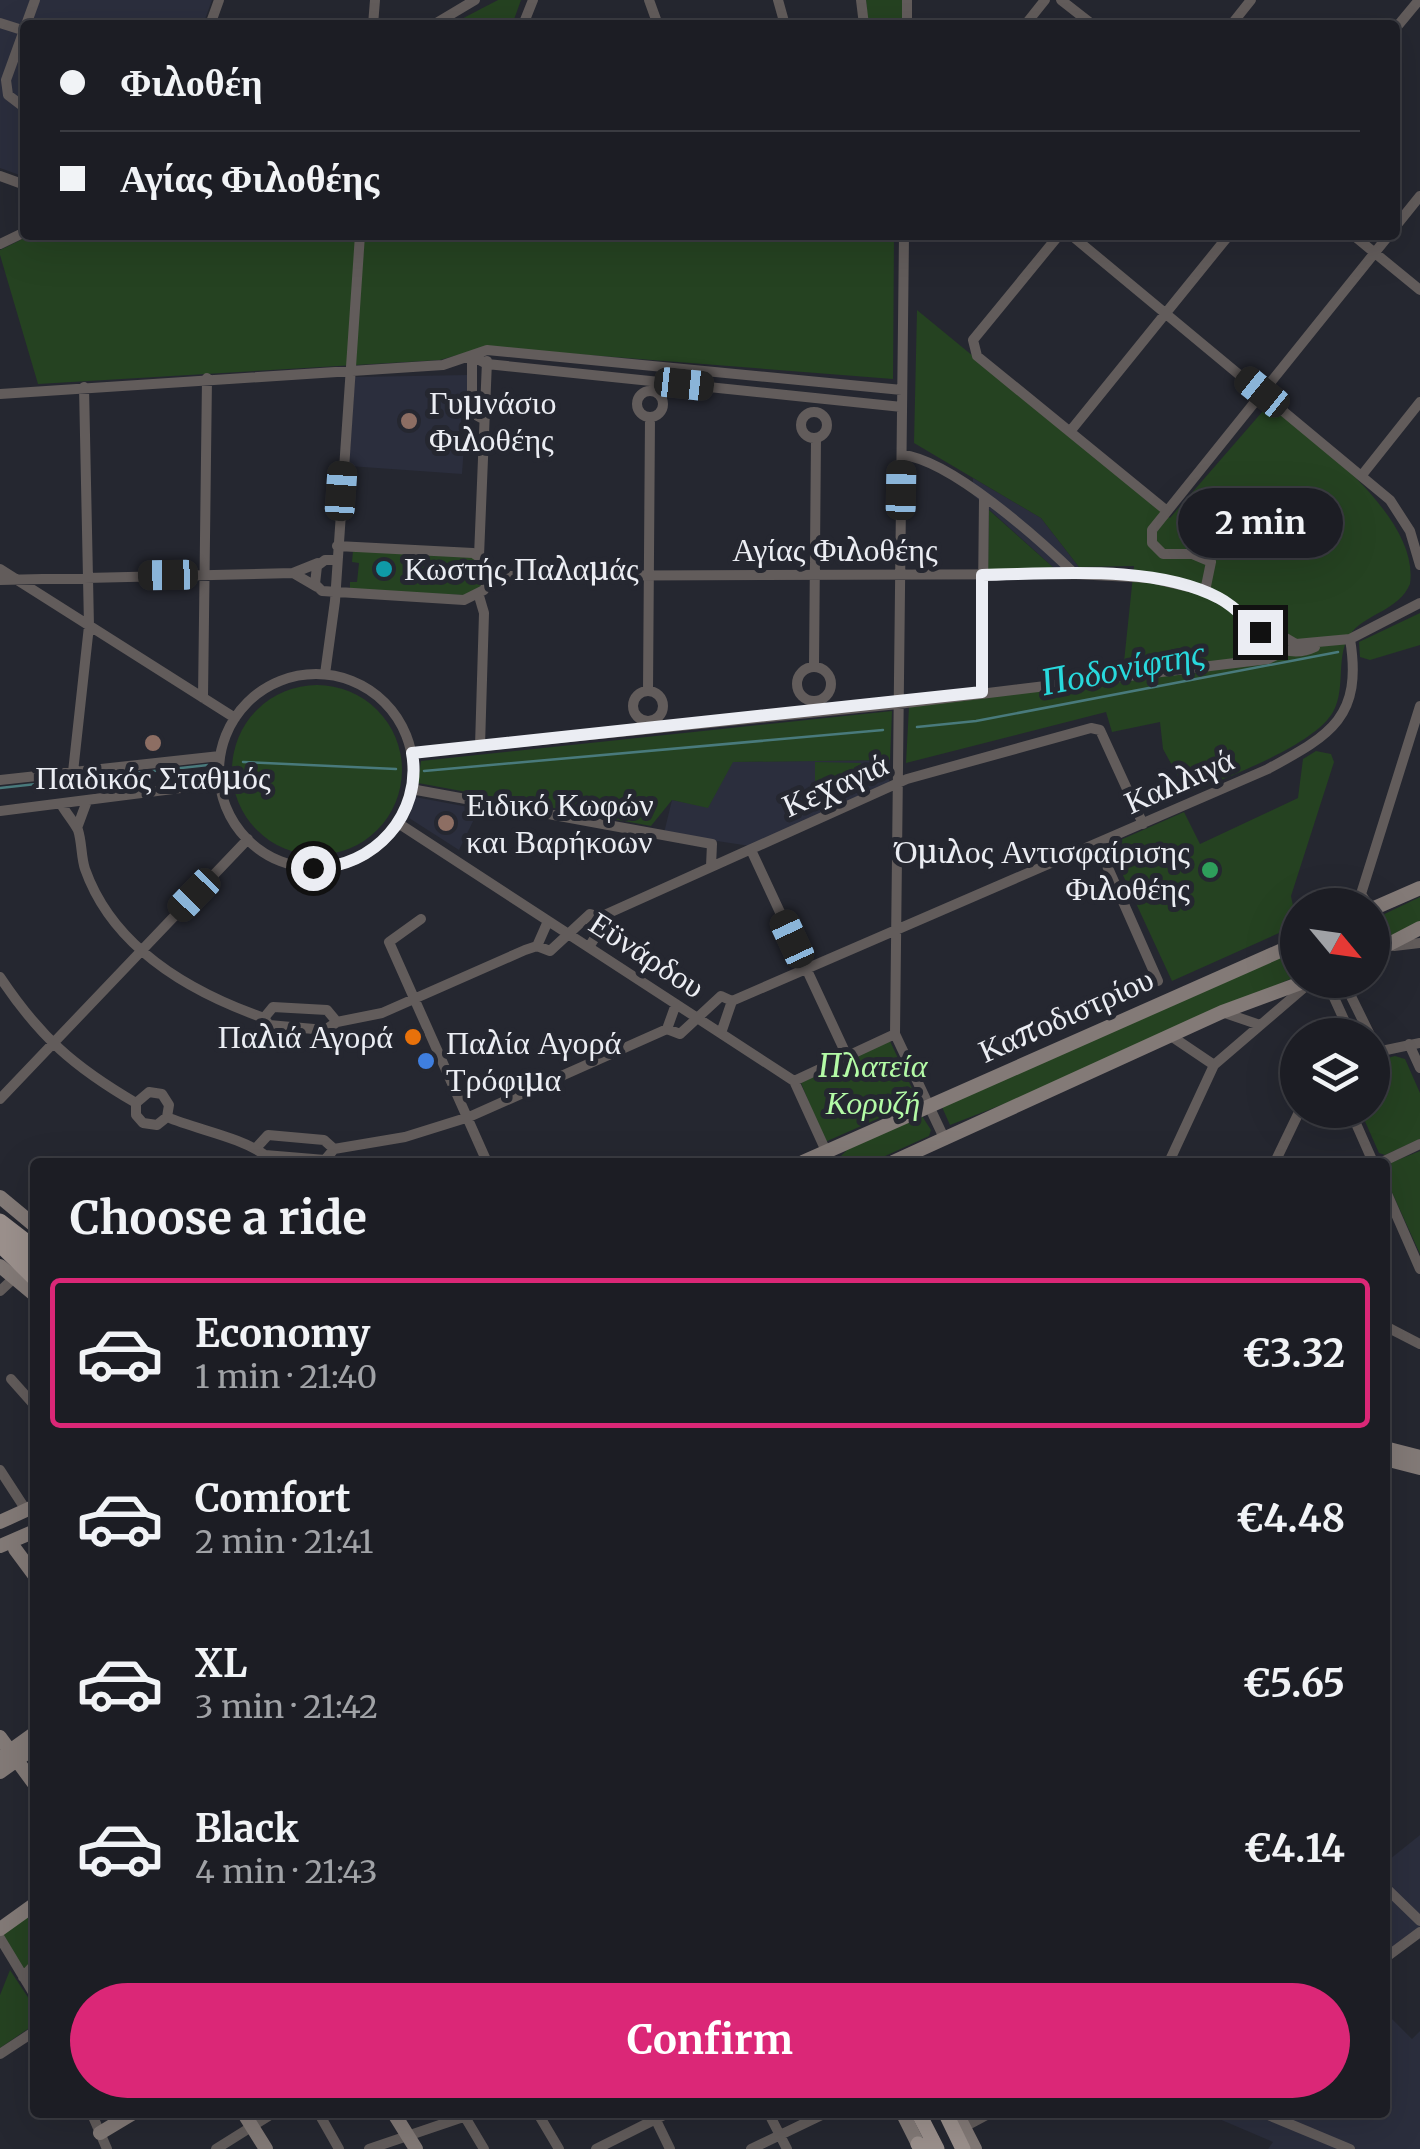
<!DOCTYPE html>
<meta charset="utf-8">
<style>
:root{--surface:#1c1d24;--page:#292a31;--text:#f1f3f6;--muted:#a0a2a6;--line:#3a3b41;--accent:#db2777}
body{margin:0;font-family:Merriweather,serif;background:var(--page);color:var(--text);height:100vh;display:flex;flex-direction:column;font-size:38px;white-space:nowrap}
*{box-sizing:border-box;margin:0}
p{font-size:32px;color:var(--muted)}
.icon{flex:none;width:55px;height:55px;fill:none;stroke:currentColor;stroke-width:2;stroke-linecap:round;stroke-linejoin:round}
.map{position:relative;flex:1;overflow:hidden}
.panel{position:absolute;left:30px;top:1158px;width:1360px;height:960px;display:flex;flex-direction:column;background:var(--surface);border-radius:10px;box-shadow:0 10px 40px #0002,0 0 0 2px var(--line)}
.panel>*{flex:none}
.banner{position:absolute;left:20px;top:20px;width:1380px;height:220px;border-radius:10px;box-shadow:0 10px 40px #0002,0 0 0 2px var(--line);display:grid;align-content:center;height:220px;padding:0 40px;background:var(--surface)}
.needle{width:65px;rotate:119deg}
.tools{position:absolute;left:1280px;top:888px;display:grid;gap:20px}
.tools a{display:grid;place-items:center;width:110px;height:110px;border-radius:50%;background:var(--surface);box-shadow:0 10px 40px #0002,0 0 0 2px var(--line);font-size:50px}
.end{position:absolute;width:45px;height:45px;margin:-22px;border:12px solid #ebedf3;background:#111;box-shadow:0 0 0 5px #111}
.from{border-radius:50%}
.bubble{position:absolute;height:70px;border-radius:35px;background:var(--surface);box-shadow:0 10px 40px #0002,0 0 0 2px var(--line);font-size:32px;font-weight:700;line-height:70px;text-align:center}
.car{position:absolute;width:30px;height:60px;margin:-30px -15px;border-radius:12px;box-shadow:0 0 8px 2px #0007;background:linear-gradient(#222 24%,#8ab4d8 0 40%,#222 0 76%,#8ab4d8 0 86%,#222 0)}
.banner b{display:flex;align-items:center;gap:35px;height:95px;font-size:38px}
.banner b+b{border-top:2px solid var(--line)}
.banner i{width:25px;height:25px;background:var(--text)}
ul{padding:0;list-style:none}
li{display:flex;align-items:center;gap:30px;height:150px;margin:0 20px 15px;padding:0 20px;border:5px solid transparent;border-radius:10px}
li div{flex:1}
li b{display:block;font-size:38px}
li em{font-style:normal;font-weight:700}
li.on{border-color:var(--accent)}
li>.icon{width:90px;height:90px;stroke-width:1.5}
h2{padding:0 40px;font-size:45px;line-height:120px}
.primary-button{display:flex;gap:20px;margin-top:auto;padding:20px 40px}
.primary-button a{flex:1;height:115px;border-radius:60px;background:var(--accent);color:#fff;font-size:40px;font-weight:700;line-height:115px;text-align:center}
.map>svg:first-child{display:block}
</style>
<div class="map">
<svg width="1420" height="2149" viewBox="0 0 1420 2149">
<rect width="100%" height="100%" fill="#252730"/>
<path fill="#2b2e3d" d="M0 0H212L203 25H25V177L0 168Z
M469 375 462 474 349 466 355 377Z
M973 478 1041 518 1079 567 1055 569 973 495Z
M890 760 889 783 750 846 664 833 672 800 708 807 732 762Z
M415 797 479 809 459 850 409 818Z
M1420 1835V1936L1385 1962V1863Z
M1392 2019 1412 2039 1420 2031V2149H1268L1273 2142 1205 2113 1385 2112V2026Z"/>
<path fill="#254221" d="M498 0H521L512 25H450Z
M866 0H902L903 25H868Z
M31 235H894L893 379 486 347 440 360 38 384 0 255V250Z
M917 310 1170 518 1269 404C1314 440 1420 517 1410 584 1399 610 1368 613 1352 632 1334 654 1347 687 1333 712 1314 746 1224 778 1188 794L1163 749 1160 722 1112 732 1106 712 906 763 909 707 1122 681 1134 566 1079 567 1041 518 914 443Z
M989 510 1055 569H988Z
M353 551 470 556C482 564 486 571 482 586L464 595 350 590V582H357L359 563 352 562Z
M1420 613V645L1370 660 1360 657 1359 642Z
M232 770a85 85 0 1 1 170 0a85 85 0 1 1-170 0Z
M892 711 890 760 733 762 708 808 672 800 651 826 418 783 421 761Z
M1316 751 1331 754 1334 762 1291 896 1297 925 1172 981 1109 845 1184 812 1200 844 1298 798 1303 759Z
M815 762 861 763 860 786H815Z
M1420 897V922L1373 946 1372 920Z
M1297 948V976L1050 1086 950 1125 942 1107Z
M889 1039 918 1101 825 1142 801 1083Z
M1395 1056 1405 1059 1420 1093V1139L1385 1155 1379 1153 1360 1110H1372L1373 1062Z
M922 1116 931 1130 929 1136 872 1162H842L841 1156 848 1149Z
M1420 1151V1254L1385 1177V1165Z
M35 1906V1965L23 1977 0 1930Z
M10 1970 35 2008V2024L0 2048V1995Z"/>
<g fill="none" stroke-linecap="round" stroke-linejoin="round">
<path stroke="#497a7c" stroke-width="2.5" d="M917 727 976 721 1338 652
M243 762 396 769
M424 771 883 730
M0 788 208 765"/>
<path stroke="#625c5b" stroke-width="10" d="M649 0 658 25
M778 0 785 25
M861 0 864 25
M1061 0 1093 25
M0 23 22 30
M210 25 219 0
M373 25 375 0
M433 25 475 0
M523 25 533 0
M907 25V0
M1025 25 1045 0
M1231 25 1251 0
M1395 29 1419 0
M25 108 8 95 6 80 35 0
M0 176 25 185
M1395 227 1420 196
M904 235 895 1034 945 1140
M1059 235 973 340 977 356 1167 511
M1071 235 1390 500 1410 531 1420 565
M1353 235 1420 290
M0 244 25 232
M472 356 487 364 902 407
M472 356V413L481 418
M637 404a13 13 0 1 1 26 0a13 13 0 1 1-26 0Z
M0 394 443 365 487 350 902 390
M801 425a13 13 0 1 1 26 0a13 13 0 1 1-26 0Z
M1072 429 1229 235
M902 455C950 459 1040 540 1075 574
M1362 475 1420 402
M479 556 487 361
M337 560H325L317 566 315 584 322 591 464 600 484 590C492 575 488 561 473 553L337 546
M0 569 235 718
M489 576 1075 574 1150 578 1205 591 1296 644 1350 639 1420 603
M0 580 293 573
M317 587 293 573 318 563
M1205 591 1211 562 1192 554H1163L1152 543V530L1389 235
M479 596 484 613 480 746
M1239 612C1259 637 1283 662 1315 647
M814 666 816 438
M797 684a17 17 0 1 1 34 0a17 17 0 1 1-34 0Z
M219 771a97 97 0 1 1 194 0a97 97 0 1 1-194 0Z
M325 674 335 601 360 235
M633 706a15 15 0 1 1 30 0a15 15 0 1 1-30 0Z
M648 691 650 418
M982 693 984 498
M203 698 207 378
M412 753 898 704 1268 659 1283 652
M73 772 89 626 84 387
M0 780 220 756
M411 789 712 844 711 866
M61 804C66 813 74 822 78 830 82 842 81 857 85 869 113 948 190 992 264 1018L269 1025 325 1030 337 1022 382 1013 525 950 537 946 550 951 590 914 600 917 907 779 1091 728 1100 730 1143 824
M0 811 220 783
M398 823 794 1081 831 1162
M77 828 87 801
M1097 843 1158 981
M751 850 847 1056
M1368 905 1361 894 1420 706
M421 919 389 942 487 1162
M537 946 548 921
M1394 946 1420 943
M589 947 601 928 600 917
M0 977C40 1037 74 1067 136 1103
M1326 980 1351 1035
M1343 980 1370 1035
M1222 1012 1260 1025
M264 1018 273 1007 327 1010 337 1022
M667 1029 676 1004
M721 1033 732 1001
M1171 1036 1214 1065
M1409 1044 1420 1068
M1372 1053 1420 1043
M794 1081 895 1034
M0 1099 248 839
M136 1103 149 1092 162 1094 169 1105 167 1117
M136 1103V1115L143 1123 157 1125 167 1117
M1350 1110 1373 1162
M167 1117C198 1130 240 1137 265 1155L325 1160 334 1149 405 1137 469 1117 667 1029 680 1034 721 996 732 1001 1268 769C1330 735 1363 718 1350 639
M257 1147 268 1135 324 1140 334 1149
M1169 1162 1214 1065 1313 980
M1275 1162 1300 1110
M1382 1162 1420 1144
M1385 1189 1420 1269
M0 1291 14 1278
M1385 1326 1420 1344
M11 1379 35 1406
M0 1470 26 1510
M1385 1887 1420 1921
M0 1938 35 1996
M1385 1958 1420 1932
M23 1977 35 1964
M0 2054 35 2031
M91 2112 107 2149
M318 2112 339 2149
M462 2112 484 2149
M537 2112 559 2149
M652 2112 670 2149
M768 2112 787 2149
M1261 2112 1350 2149
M964 2127 992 2112
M216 2149 275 2112
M369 2149 478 2112
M596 2149 670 2112
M751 2149 828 2112"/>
<path stroke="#837a77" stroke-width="14" d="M1372 909 1420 888
M1372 953 1420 928
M803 1162 1298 943
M893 1162 1222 1012 1309 980
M0 1197 35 1226
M0 1266 35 1295
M1385 1448 1420 1457
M1385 1459 1420 1468
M0 1522 35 1506
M0 1546 35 1531
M15 1549 35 1576
M0 1737 35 1785
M0 1758 35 1733
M0 1772 35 1747
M0 1929 35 1904
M243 2112 266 2149
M393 2112 416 2149
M902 2112 918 2144
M956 2112 975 2149
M100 2133 135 2112"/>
<path stroke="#9c918d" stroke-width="15" d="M0 1221 35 1248
M0 1237 35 1264
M0 1245 35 1279
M918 2112 937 2149
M945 2112 963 2149
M918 2144 925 2149"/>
</g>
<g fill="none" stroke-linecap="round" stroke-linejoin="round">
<path stroke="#ebedf3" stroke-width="12" d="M313 868C374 868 423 814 412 753L982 692V575C1053 574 1155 564 1219 598 1235 606 1246 620 1260 632"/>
</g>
<g fill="#8d6e63" stroke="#252730" stroke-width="4">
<circle cx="409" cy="421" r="10"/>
<circle cx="153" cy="743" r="10"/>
<circle cx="446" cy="823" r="10"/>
</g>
<circle fill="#0f9aa8" stroke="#252730" stroke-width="4" cx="384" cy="569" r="10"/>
<circle fill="#2e9e5b" stroke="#252730" stroke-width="4" cx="1210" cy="870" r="10"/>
<circle fill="#e8710a" stroke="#252730" stroke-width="4" cx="413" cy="1037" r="10"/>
<circle fill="#3f7fe0" stroke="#252730" stroke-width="4" cx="426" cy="1061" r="10"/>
<g text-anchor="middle" stroke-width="10" stroke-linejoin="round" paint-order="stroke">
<g font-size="32" fill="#ebedf3" stroke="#252730" text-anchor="start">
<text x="429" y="414">Γυμνάσιο<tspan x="429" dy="37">Φιλοθέης</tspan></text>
<text x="404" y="580">Κωστής Παλαμάς</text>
<text x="153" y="789" text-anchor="middle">Παιδικός Σταθμός</text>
<text x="466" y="816">Ειδικό Κωφών<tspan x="466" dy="37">και Βαρήκοων</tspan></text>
<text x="1190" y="863" text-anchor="end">Όμιλος Αντισφαίρισης<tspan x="1190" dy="37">Φιλοθέης</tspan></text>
<text x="393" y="1048" text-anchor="end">Παλιά Αγορά</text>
<text x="446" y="1054">Παλία Αγορά<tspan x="446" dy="37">Τρόφιμα</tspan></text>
</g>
<g font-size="32" fill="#ebedf3" stroke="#252730">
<text x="835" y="561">Αγίας Φιλοθέης</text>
<text transform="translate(1179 781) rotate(-24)" y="11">Καλλιγά</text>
<text transform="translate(835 785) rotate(-24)" y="11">Κεχαγιά</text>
<text transform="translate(647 955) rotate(33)" y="11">Εϋνάρδου</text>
<text transform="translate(1066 1015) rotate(-24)" y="11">Καποδιστρίου</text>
</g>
<g font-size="32" font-style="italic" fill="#b3faa6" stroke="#252730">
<text x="873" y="1077">Πλατεία<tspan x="873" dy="37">Κορυζή</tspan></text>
</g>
<g font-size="35" font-style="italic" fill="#28d9dd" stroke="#252730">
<text transform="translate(1123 668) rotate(-11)" y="12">Ποδονίφτης</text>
</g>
</g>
</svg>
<div class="tools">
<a><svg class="needle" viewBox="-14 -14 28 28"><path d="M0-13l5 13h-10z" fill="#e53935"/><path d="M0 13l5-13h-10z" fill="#a0a2a6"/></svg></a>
<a><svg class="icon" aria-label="layers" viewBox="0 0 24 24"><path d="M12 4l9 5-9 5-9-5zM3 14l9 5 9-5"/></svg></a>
</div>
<i class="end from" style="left:313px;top:868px"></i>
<i class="end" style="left:1260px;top:632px"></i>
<div class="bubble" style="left:1178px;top:488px;width:165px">2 min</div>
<i class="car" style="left:684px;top:384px;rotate:96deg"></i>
<i class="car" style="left:1262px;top:392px;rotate:309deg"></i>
<i class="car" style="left:901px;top:490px;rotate:1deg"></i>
<i class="car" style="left:341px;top:491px;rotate:4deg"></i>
<i class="car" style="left:168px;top:575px;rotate:269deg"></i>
<i class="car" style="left:194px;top:895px;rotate:224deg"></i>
<i class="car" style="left:792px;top:939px;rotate:335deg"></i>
<div class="banner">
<b><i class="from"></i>Φιλοθέη</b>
<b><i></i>Αγίας Φιλοθέης</b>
</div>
<section class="panel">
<h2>Choose a ride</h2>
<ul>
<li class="on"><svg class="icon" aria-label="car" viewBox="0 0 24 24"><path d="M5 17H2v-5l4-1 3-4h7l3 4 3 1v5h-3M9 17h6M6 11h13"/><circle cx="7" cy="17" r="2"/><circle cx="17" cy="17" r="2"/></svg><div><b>Economy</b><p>1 min · 21:40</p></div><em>€3.32</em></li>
<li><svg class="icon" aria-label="car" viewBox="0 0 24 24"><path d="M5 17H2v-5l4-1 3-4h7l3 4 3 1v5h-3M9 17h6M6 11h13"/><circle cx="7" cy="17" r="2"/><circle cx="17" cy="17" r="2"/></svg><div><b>Comfort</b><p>2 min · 21:41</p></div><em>€4.48</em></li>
<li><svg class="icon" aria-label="car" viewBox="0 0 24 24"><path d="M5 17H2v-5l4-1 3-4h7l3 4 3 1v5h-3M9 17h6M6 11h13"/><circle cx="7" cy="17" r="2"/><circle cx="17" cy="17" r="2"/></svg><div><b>XL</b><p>3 min · 21:42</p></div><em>€5.65</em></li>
<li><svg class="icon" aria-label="car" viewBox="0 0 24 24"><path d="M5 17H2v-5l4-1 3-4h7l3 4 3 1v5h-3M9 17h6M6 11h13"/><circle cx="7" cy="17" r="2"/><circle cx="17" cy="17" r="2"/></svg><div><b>Black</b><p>4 min · 21:43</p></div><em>€4.14</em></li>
</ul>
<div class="primary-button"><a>Confirm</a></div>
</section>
</div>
